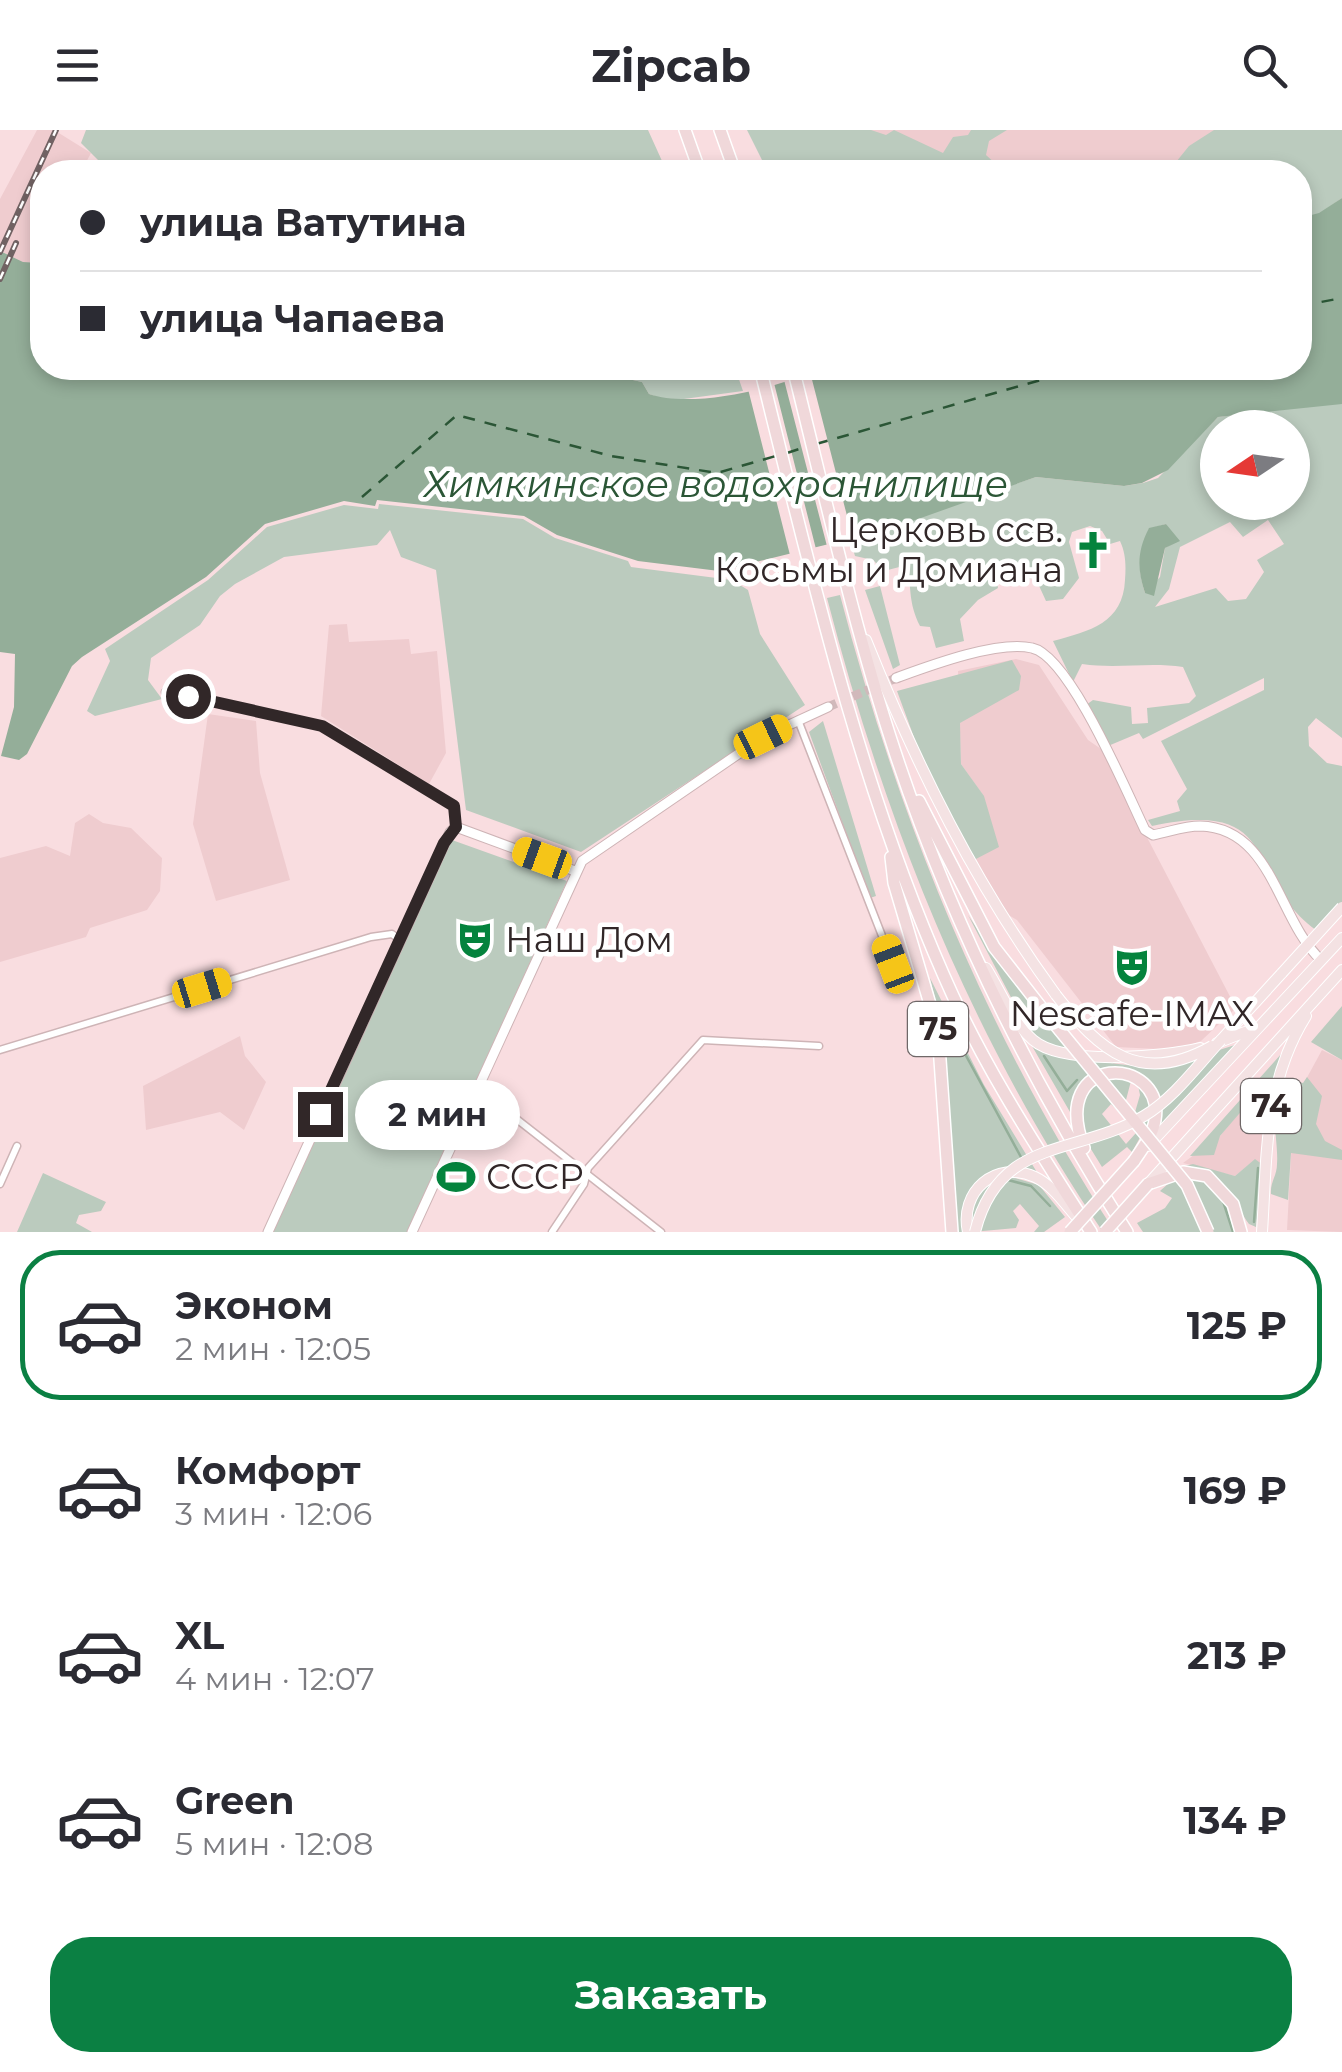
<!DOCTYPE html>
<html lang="ru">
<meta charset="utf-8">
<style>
:root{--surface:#fff;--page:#f2f2f3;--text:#2b2b33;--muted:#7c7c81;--line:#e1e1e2;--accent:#0b8043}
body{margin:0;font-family:Montserrat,sans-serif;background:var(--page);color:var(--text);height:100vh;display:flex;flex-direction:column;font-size:38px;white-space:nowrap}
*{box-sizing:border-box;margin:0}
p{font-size:32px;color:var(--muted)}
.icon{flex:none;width:55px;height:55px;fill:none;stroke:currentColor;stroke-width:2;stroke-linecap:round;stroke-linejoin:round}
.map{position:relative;height:1102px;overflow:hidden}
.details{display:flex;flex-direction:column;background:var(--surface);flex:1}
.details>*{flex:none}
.guide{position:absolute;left:30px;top:30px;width:1282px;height:220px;border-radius:40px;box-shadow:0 5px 15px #0003;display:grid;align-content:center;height:220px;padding:0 50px;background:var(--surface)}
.needle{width:65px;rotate:257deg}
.controls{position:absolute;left:1200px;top:280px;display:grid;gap:20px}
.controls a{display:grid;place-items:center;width:110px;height:110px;border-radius:50%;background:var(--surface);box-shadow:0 5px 15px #0003;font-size:50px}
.end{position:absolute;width:45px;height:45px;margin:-22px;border:12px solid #312728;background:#fff;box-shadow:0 0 0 5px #fff}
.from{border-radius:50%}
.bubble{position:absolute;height:70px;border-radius:35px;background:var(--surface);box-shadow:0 5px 15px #0003;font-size:32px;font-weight:700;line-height:70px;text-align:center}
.car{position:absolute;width:30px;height:60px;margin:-30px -15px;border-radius:12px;box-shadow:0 0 8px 2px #0007;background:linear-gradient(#f5c518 24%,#345 0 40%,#f5c518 0 76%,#345 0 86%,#f5c518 0)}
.guide b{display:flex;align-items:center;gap:35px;height:95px;font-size:38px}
.guide b+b{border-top:2px solid var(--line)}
.guide i{width:25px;height:25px;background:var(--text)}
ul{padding:18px 0 0;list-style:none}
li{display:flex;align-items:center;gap:30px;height:150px;margin:0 20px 15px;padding:0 30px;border:5px solid transparent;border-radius:40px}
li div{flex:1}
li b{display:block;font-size:38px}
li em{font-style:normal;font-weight:700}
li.selected{border-color:var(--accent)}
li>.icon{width:90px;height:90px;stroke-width:1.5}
.button{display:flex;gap:20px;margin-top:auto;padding:20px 50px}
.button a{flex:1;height:115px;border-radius:40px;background:var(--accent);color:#fff;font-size:40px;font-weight:700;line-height:115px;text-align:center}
header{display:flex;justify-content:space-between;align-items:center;height:130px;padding:0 50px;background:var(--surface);font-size:45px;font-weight:700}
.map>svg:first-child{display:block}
</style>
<header><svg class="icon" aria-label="menu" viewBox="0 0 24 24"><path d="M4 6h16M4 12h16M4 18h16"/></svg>Zipcab<svg class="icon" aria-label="search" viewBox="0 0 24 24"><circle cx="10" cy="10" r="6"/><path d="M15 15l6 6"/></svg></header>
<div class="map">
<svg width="1342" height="1102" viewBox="0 0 1342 1102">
<rect width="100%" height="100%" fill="#f9dde0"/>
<path fill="#efcccf" d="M37 0H54L91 23 81 42H42V125L40 132H23L0 121V69Z
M852 0H1221L1189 42H830Z
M347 494 349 512 409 509 411 524 437 521 446 623 429 654 321 586 329 495Z
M1016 529 1039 535 1088 610 1101 619 1236 878 1201 911 1177 920 1116 917 1017 790 1000 780 949 685 983 665 961 634 958 541Z
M208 584 256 591 260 643 290 750 216 771 193 694Z
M89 684 103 693 131 698 162 728 160 761 147 780 90 798 86 807 0 832V728L46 716 70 726 75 693Z
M240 906 245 926 266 952 244 1000 220 982 146 1000 143 956Z
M1322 920 1342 930V1102L1287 1100 1293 989 1304 953Z
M1268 973 1263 1035 1252 1032 1235 1046 1183 1033 1220 1006 1245 976 1253 982Z"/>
<path fill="#bbcbbe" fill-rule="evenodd" d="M86 0H648L667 42H110L81 13Z
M747 0H871L886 5 894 0 943 23 953 7 968 5 971 0H1007L989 11 986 25 998 36 1007 35 1017 42H768Z
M1214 0H1342V68L1319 84 1300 88V42H1168L1189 16Z
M578 238H735L743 261 669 271 649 264 642 252Z
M1320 274H1342V608L1316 588 1308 597 1309 616 1327 633 1342 636V772L1316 800C1242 746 1284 668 1152 696L1148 690 1180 681 1177 671 1187 659 1161 611 1264 560V548L1143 609 1139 603 1108 616 1086 575 1093 570 1131 577 1132 594 1148 593 1147 578 1189 573 1196 566 1183 537C1150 532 1116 539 1082 534L1073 552 1053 511C1090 501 1123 493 1125 450 1126 436 1126 424 1120 411L1110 414 1102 401 1090 396 1072 402 1069 412 1079 448 1063 469 1046 471 1035 447 1016 454 1000 445 996 450 998 458 978 470 960 489 964 511 936 518 930 497 920 496C908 472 912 460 907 435L884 441 873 430 855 426 850 409 1036 347 1124 356 1143 353 1158 348 1218 287ZM1218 298H1292V372H1218ZM1268 390 1284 414 1257 430 1264 442 1246 469 1228 471 1216 458 1155 477 1169 459 1180 417 1230 392 1243 407ZM1166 394 1172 414 1165 418 1160 447 1145 463C1137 438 1139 422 1149 399Z
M379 374 523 389 555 408 628 431 631 437 732 450 748 460 760 504 805 575 581 722 466 680 436 440 401 427 390 400 377 415 284 427 235 454 220 466 200 495 151 528 148 550 162 569 95 586 87 581 110 531 105 519 208 450 267 397 344 375 378 379Z
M880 456 900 535 893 539 865 460Z
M840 465C899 691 987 906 1115 1102H1103C971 908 886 695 827 468Z
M1012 530 1021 546 1019 560 960 593 961 634 984 666 999 717 974 730 926 640 897 561Z
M823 591 876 766 870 768 809 602Z
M452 710 567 751 408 1102H273Z
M968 785 1008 845 1070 922 1043 914 1027 898Z
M930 848 984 955 1038 1044C995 1022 954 1057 964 1102H958L944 906Z
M1342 876V930L1311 912Z
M1235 915 1156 1002 1157 964C1137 920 1074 937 1070 982L1032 916 1062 927 1159 939Z
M1282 923 1268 973 1253 982 1245 977 1220 1006 1214 1025 1190 1026Z
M1106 947 1131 951 1122 985 1111 974 1102 984 1126 1014 1136 1003 1131 996 1140 965 1138 955 1149 968 1153 984 1132 1022 1127 1017 1102 1037 1086 1011 1079 977 1095 952Z
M1307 947 1322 966 1316 994 1325 1011 1342 1020V1030L1291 1023 1288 1070 1271 1064C1270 1052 1277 1046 1277 1034 1279 1008 1266 972 1285 948L1303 953Z
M1255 1029 1263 1035 1256 1097 1249 1094C1223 1055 1227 1045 1177 1038L1193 1034 1235 1046Z
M43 1043 106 1072 101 1081 79 1085 76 1093 92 1102H17Z
M1012 1047 1039 1055 1065 1087 1044 1102H1034L1039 1096 1020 1074 1013 1081 1019 1090 1016 1098 972 1102C970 1070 980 1053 1012 1047Z
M1186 1048 1206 1049 1229 1073 1237 1102H1143L1137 1093 1165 1078 1172 1068 1160 1061 1169 1053Z"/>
<path fill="#94ae99" d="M1342 68V274L1218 287 1168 340 1142 353 1124 356 1036 347 890 399 719 441 638 431 557 405 524 386 377 370 375 376 344 371 265 394 206 447 82 527 72 536 27 624 19 630 1 626 14 577 15 524 0 522V121L23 132 42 133V238H578L642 252 649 264C693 279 779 258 821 238H1300V88L1319 83Z
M1166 394 1180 411 1165 418 1154 466 1145 463C1137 439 1137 421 1149 398Z"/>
<path fill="#f9dde0" d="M809 238 854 413 828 420 783 246Z
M773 249 817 423 791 429 747 255Z"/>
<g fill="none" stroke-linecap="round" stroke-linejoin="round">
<path stroke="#94ae99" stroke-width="2.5" d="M951 898 1022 1029
M1044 926 1067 961 1077 950
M1008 1050 1031 1056 1050 1076
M1223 1071 1233 1102
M1254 1092 1258 1038"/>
<path stroke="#2b5636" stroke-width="2.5" stroke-dasharray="12 10" stroke-linecap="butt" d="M1300 176 1342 168
M816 314 1083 238
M787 323 808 316
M362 367 457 285 611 326 717 343 779 325"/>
<path stroke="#d1b9bb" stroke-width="9" stroke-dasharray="9 4.5" stroke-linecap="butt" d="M828 577 896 548"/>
<g stroke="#ceb4b6" stroke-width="9">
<path id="minor" d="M165 562 322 596 453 676 456 697
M798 590 893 834
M0 920 371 807 392 804 400 810
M477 958 661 1102
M0 1054 17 1016
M552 1102 584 1054 588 1038 703 910 819 916"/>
</g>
<g stroke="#ceb4b6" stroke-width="11">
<path id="tertiary" d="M896 548C929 536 998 510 1032 518 1070 526 1127 663 1145 700L1153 705C1169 702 1184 696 1200 696 1273 698 1277 789 1321 830
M268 1102 450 702 456 697 575 741
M412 1102 582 731 763 607 828 577"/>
</g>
<g stroke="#fff" stroke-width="12">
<path id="primary" d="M866 510C917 637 975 754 1056 865
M986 838C1000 860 1013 893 1033 910 1063 936 1163 927 1200 918
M1221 910 1282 843
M1217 913 1258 897
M1148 1016 1342 808
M1148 1054 1342 840
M968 1102C959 1062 995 1029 1035 1047 1054 1056 1066 1076 1080 1091
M1262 1102C1267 1026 1264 953 1306 886"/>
</g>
<g stroke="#fff" stroke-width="14">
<path id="trunk" d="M685 0 700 42
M720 0 735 42
M760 238C811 443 858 651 944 846 983 936 1038 1019 1091 1102
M793 238C825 365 853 494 894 619 950 790 1030 950 1127 1102
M919 671 994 817 1044 881
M891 727 894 753 938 901 952 1102
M1084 1018C1047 921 1166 925 1155 990 1153 1005 1142 1019 1134 1031
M1148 1054 1183 1042 1207 1046 1233 1074 1241 1102"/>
</g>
<use href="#minor" stroke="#fff" stroke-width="6"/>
<use href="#tertiary" stroke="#fff" stroke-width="9"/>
<use href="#primary" stroke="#f4e2e3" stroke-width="10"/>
<use href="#trunk" stroke="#f0d8da" stroke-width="11"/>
<g stroke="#716263" stroke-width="6">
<path id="rail" d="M0 122 56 0
M0 149 16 113"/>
</g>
<use href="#rail" stroke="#fff" stroke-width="2.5" stroke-dasharray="8" stroke-linecap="butt"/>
<g stroke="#fff" stroke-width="12" stroke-linecap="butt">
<path id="primary-bridge" d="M1282 843 1342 777
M1056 865C1100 921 1140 957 1212 916
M975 1102C999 1006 1077 1026 1144 986 1174 968 1197 936 1221 910"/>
</g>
<g stroke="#fff" stroke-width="14" stroke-linecap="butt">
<path id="trunk-bridge" d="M1044 881 1187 1055 1208 1102
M1070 1102 1134 1031
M1105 1102 1148 1054"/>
</g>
<use href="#primary-bridge" stroke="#f4e2e3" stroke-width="10"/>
<use href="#trunk-bridge" stroke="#f0d8da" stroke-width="11"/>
</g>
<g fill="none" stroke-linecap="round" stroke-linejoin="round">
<path stroke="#312728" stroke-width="12" d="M188 566 322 596 454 676 456 697 444 713 320 984"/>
</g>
<defs>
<g id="church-bare" transform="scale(3)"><path d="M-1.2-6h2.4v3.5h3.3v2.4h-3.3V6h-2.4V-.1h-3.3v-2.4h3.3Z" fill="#04833d" stroke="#fff" stroke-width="2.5" paint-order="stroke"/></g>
<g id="theatre-bare" transform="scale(3)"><path d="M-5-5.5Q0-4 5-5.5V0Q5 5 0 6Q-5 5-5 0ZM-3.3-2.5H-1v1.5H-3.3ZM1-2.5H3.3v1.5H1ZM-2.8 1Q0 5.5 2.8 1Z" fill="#04833d" stroke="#fff" stroke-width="2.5" paint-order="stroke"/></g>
<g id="stadium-bare" transform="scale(3)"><path d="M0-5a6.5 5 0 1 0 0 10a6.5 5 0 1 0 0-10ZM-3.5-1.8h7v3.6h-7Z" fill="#04833d" stroke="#fff" stroke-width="2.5" paint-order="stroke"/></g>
</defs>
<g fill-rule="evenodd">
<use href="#church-bare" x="1093" y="420"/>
<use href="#theatre-bare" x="475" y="810"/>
<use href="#theatre-bare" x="1132" y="837"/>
<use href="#stadium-bare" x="456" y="1047"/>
</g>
<g text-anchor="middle" stroke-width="9" stroke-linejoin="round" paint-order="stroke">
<g fill="#fff" stroke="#6f6868" stroke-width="2.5">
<rect x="908" y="872" width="60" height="54" rx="8"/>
<rect x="1241" y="949" width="60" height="54" rx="8"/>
</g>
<g font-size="32" font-weight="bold" fill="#312728">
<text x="938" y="910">75</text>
<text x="1271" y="987">74</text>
</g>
<g font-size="35" fill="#312728" stroke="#fff" text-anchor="start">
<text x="1063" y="412" text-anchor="end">Церковь ссв.<tspan x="1063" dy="40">Косьмы и Домиана</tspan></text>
<text x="505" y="822">Наш Дом</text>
<text x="1132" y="896" text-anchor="middle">Nescafe-IMAX</text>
<text x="486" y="1059">СССР</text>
</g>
<g font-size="38" font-style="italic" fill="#2b5636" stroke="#fff">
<text x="716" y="367">Химкинское водохранилище</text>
</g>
</g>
</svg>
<div class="controls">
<a><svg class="needle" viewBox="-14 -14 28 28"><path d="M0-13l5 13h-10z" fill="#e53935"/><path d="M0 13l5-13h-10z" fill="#7c7c81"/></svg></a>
</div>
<i class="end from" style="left:188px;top:566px"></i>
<i class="end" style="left:320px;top:984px"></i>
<div class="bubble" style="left:355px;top:950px;width:165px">2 мин</div>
<i class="car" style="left:763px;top:607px;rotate:64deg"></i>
<i class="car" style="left:542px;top:728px;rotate:290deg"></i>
<i class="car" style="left:893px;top:834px;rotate:339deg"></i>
<i class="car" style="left:202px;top:858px;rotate:73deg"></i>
<div class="guide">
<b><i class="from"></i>улица Ватутина</b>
<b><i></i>улица Чапаева</b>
</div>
</div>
<section class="details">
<ul>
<li class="selected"><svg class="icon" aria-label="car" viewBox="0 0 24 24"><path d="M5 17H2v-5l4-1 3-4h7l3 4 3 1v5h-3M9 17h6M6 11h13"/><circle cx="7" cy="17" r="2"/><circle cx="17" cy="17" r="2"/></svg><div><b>Эконом</b><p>2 мин · 12:05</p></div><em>125 ₽</em></li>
<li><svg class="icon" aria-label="car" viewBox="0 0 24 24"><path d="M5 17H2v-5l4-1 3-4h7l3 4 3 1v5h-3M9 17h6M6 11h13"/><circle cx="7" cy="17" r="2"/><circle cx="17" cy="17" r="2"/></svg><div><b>Комфорт</b><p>3 мин · 12:06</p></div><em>169 ₽</em></li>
<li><svg class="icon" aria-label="car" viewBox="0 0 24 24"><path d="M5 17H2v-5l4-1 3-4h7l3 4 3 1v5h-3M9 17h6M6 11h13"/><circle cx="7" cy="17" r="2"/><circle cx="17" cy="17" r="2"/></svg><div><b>XL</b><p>4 мин · 12:07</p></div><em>213 ₽</em></li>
<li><svg class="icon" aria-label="car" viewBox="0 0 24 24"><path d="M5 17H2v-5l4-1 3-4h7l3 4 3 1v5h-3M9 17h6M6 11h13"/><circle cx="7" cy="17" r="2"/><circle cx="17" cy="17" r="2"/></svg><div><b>Green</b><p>5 мин · 12:08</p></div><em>134 ₽</em></li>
</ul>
<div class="button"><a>Заказать</a></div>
</section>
